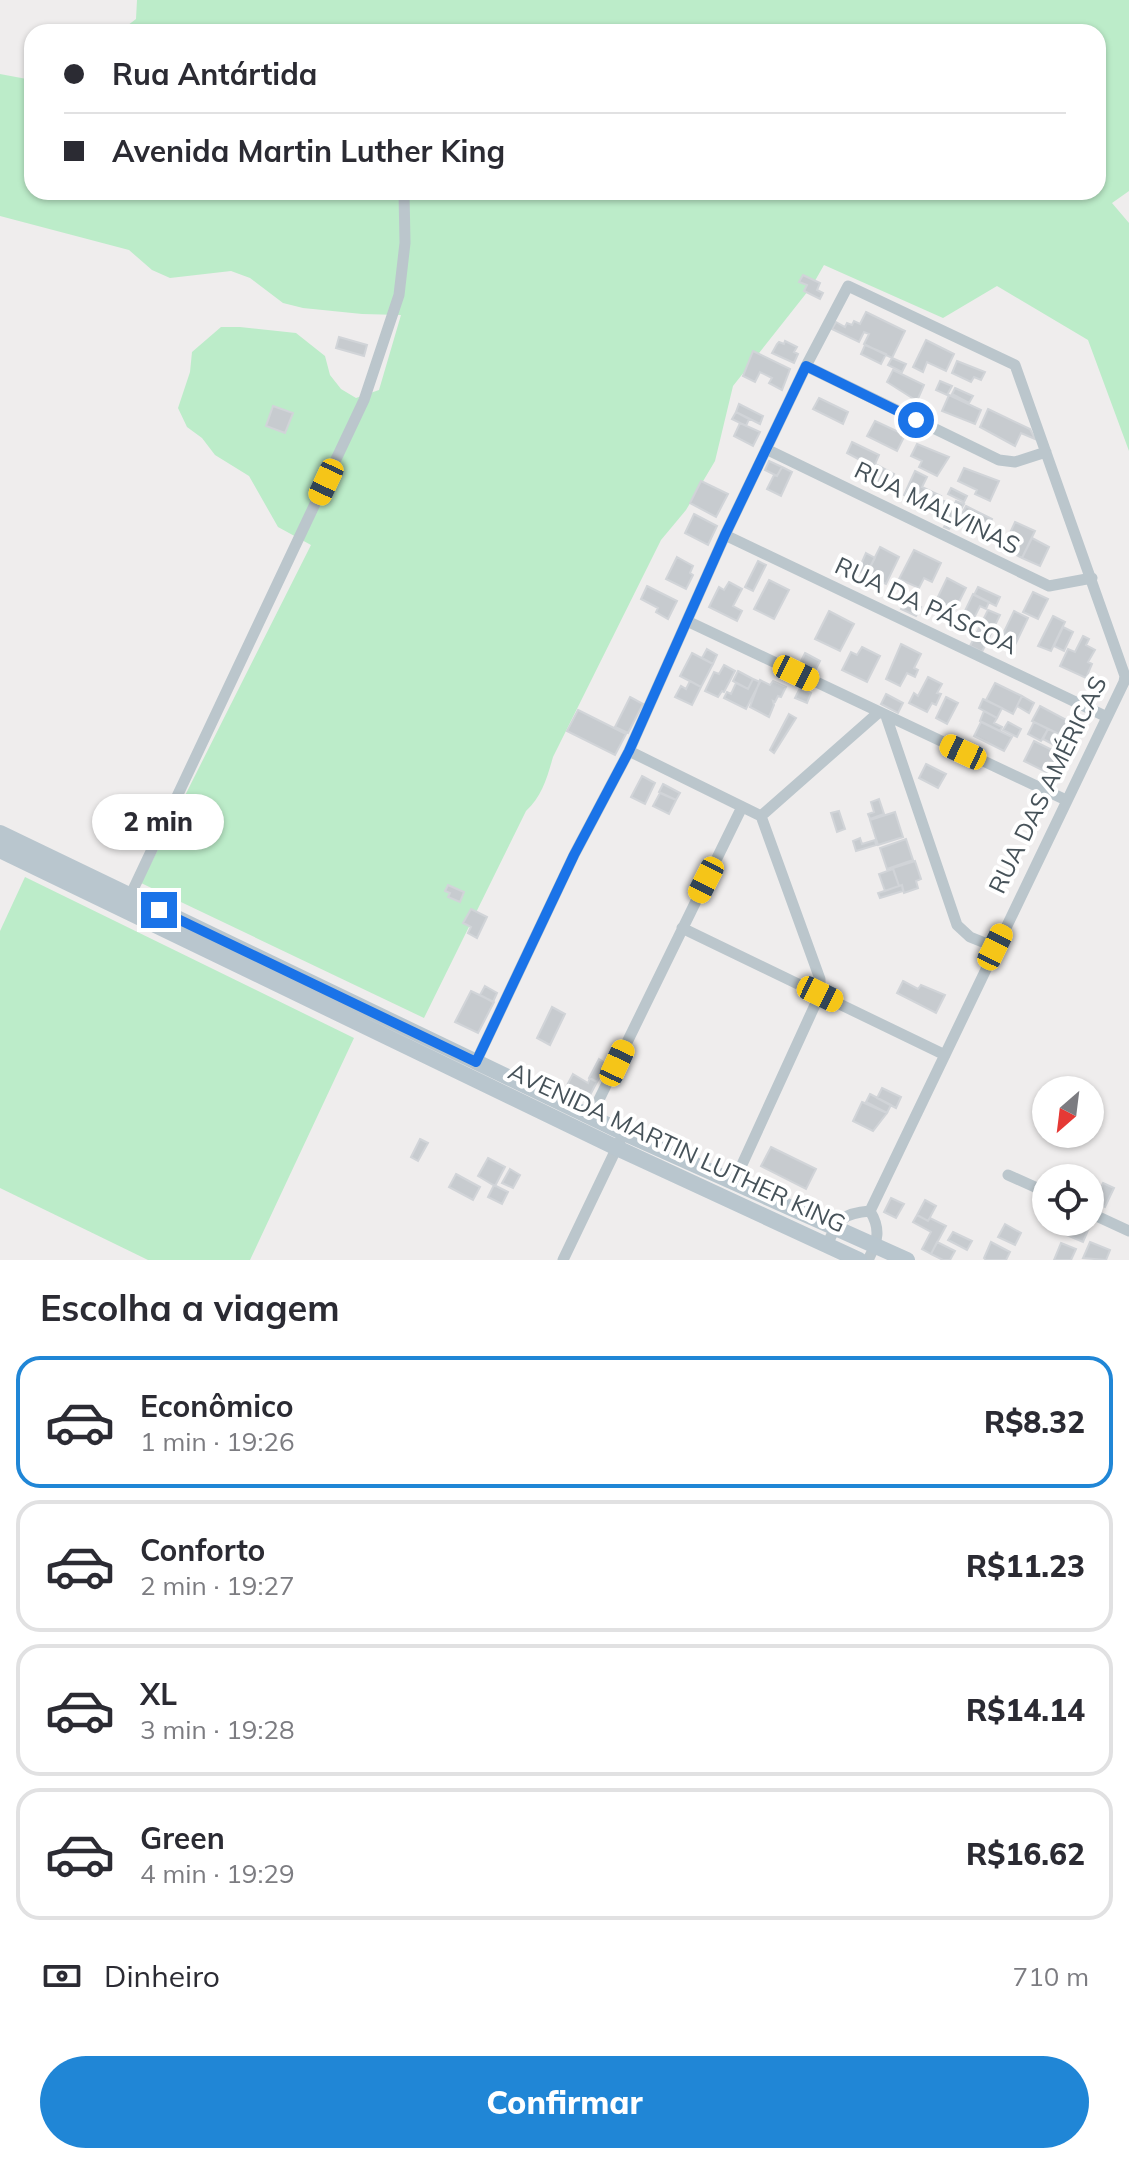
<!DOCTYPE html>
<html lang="pt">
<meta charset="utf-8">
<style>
:root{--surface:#fff;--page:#f2f2f3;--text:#2b2b33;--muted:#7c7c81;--line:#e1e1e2;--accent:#2086d6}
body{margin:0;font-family:Mulish,sans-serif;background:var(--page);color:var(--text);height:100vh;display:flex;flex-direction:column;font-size:30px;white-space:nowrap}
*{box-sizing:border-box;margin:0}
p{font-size:26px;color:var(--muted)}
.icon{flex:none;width:44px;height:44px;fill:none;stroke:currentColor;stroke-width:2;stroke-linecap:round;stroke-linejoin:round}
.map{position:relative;height:1260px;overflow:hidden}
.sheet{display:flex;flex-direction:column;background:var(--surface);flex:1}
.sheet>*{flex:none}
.top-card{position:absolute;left:24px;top:24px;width:1082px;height:176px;border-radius:24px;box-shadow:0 2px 6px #0004;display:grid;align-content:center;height:176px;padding:0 40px;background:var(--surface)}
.needle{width:52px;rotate:208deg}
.controls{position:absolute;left:1032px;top:1076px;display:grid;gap:16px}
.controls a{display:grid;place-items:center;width:72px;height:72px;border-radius:50%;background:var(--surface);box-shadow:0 2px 6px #0004;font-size:40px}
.end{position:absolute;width:36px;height:36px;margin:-18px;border:10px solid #1a73e8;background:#fff;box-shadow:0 0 0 4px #fff}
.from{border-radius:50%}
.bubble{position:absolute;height:56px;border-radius:28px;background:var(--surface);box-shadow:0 2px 6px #0004;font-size:26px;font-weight:800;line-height:56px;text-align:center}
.car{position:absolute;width:24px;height:48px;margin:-24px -12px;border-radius:10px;box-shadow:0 0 6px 2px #0007;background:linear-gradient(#f5c518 24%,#345 0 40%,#f5c518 0 76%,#345 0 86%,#f5c518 0)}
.top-card b{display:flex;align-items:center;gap:28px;height:76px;font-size:30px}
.top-card b+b{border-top:2px solid var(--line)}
.top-card i{width:20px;height:20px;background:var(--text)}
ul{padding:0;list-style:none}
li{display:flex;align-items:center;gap:24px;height:132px;margin:0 16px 12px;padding:0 24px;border:4px solid var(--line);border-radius:24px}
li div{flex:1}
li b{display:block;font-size:30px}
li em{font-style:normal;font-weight:800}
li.active{border-color:var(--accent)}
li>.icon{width:72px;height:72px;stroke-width:1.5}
h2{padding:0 40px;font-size:36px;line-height:96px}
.pay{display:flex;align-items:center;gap:20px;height:88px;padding:0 40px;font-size:30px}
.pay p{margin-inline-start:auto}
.button{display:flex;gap:16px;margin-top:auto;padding:16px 40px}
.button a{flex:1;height:92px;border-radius:48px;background:var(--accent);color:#fff;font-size:32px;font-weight:800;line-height:92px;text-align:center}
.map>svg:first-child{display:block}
</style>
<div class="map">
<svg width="1129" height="1260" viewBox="0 0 1129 1260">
<rect width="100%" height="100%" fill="#efeded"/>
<path fill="#bcecc9" d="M137 0H1129V191L1112 203 1129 223V451L1088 340 997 286 943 318 824 265 812 286 733 386 715 461 686 510 661 540 553 757C547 778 542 796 526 811L424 1018 141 883 311 545 278 527 249 476 215 455 202 438 187 427 178 408 190 372 192 352 221 327H240L296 333 325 356 330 375 341 389 356 398 379 390 401 315 362 314 303 308 283 303 250 278 231 271 170 278 152 270 129 250 0 216V74L32 80V192H1098V32H119L136 19Z
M25 877 354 1038 250 1260H148L0 1188V931Z"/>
<path fill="#c7cbcf" stroke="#d1d4d8" stroke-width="2" d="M803 275 820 283 817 290 823 293 820 299 804 291 807 285 799 282Z
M866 312 905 331 892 358 864 344 869 334 864 332 859 342 832 329 836 322 845 327 847 323 852 325 854 321 860 324Z
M339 337 367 345 364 356 336 348Z
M926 340 954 354 946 371 927 362 923 372 913 367Z
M785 341 797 347 794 352 798 354 794 363 772 353 777 344 779 342 784 344Z
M865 345 886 354 881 364 861 354Z
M753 351 790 369 782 390 769 383 772 378 760 372 755 382 743 376Z
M892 358 906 364 902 372 888 365Z
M957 361 985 372 981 380 974 377 971 382 952 373Z
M893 370 924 385 917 401 887 382Z
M940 381 952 386 947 395 936 390Z
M955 388 973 396 969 403 952 394Z
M949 395 981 410 975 424 942 411Z
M819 398 848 412 843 424 813 409Z
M739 404 763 416 760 424 736 412Z
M273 406 293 413 285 433 266 426Z
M988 409 1030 429 1035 439 1021 433 1015 446 980 427Z
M736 412 749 419 746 426 732 419Z
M875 421 905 435 897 451 867 436Z
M740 423 760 432 753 446 734 436Z
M852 442 879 455 875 464 894 474 888 486 857 471 862 461 847 453Z
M917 444 949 457 937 476 919 467 922 461 911 456Z
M769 461 782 467 777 476 765 470Z
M782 467 792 472 781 496 767 489 774 475 777 476Z
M964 468 999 481 990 501 975 494 977 490 958 481Z
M915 471 927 477 922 487 941 496 934 510 904 495Z
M701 481 728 494 716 517 690 503Z
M951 488 967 496 964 502 948 494Z
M944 501 955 504 956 501 964 504 949 529 944 527 946 523 936 517Z
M966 506 992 519 985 533 959 520Z
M694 514 717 526 708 545 685 533Z
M1015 522 1035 531 1022 558 1003 548Z
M1032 538 1049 547 1040 566 1022 558Z
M880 547 899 557 886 584 866 575Z
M914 550 941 563 932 582 924 578 919 588 899 579Z
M866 553 875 558 866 575 858 571Z
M677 557 693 566 690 573 693 575 686 589 666 579Z
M758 561 766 565 753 591 745 587Z
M947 578 966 588 953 614 934 605Z
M769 580 789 590 774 619 754 609Z
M729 582 742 589 733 606 742 611 737 621 709 607 719 587 724 590Z
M647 586 677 601 668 619 656 612 658 608 641 599Z
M978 587 1000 597 996 606 974 595Z
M1033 592 1048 599 1038 619 1023 612Z
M973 594 989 602 986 609 980 606 973 620 963 615Z
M905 600 921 607 916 616 901 609Z
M988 610 1000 615 982 652 970 646Z
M829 611 854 624 840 651 815 639Z
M1014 611 1028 618 1015 645 1001 638Z
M1053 616 1065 622 1051 651 1038 646Z
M1063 627 1073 632 1064 651 1054 646Z
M1083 636 1089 639 1086 645 1095 650 1088 662 1092 664 1086 678 1060 666 1068 649 1075 652Z
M901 644 921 654 914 668 918 670 915 677 907 673 900 686 886 679Z
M862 647 880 656 867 682 842 670 851 652 857 655Z
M707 649 717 655 713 664 702 658Z
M692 653 713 664 701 687 680 676Z
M805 653 820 661 813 675 798 667Z
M724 665 735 671 724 692 722 691 718 697 705 691 714 672 719 674Z
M738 671 753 679 748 689 733 681Z
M928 677 942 684 937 693 941 694 936 705 932 703 927 712 909 703 914 693 918 696Z
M753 679 760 682 746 709 724 698 727 692 731 694 736 683 748 689Z
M760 680 770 685 773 681 786 687 781 697 778 696 775 702 773 701 774 705 769 717 750 707Z
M690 681 701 687 692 705 675 697 681 686 686 689Z
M995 683 1022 696 1013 714 986 700Z
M800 688 811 693 807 703 795 698Z
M886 694 903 703 898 713 881 704Z
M1022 696 1034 703 1029 713 1017 706Z
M630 697 643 704 628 733 615 727Z
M946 697 958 703 947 724 936 718Z
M983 699 1002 708 997 718 979 708Z
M1040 706 1070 722 1063 736 1032 721Z
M578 710 626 734 615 755 567 731Z
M984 711 997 718 994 723 1002 727 1000 731 980 721Z
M789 714 796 718 774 753 770 750Z
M981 722 1012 737 1004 751 974 736Z
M1008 722 1021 729 1017 737 1003 730Z
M1034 722 1048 729 1041 741 1028 734Z
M1048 729 1063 736 1058 747 1043 739Z
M1034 741 1064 756 1054 776 1024 761Z
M926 764 946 774 938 788 919 778Z
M642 776 655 783 645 804 631 797Z
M663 784 680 793 676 800 659 792Z
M660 793 676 800 669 814 653 806Z
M879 799 884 814 870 819 868 814 874 812 871 802Z
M839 811 845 829 837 832 831 813Z
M895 812 903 837 878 845 870 820Z
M860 838 862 844 875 840 876 845 856 851 853 841Z
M906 839 913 860 887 869 880 848Z
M915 861 921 879 916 881 918 888 904 893 902 885 899 886 893 868Z
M893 869 899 886 885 891 879 874Z
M448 885 464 892 460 902 448 897 450 893 445 891Z
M902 885 903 891 880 898 878 893Z
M471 909 487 917 477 938 468 933 471 927 463 923Z
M903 981 918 989 921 985 945 995 936 1013 897 993Z
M485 986 497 993 493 1002 480 995Z
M471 991 494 1002 478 1033 455 1022Z
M552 1007 565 1014 550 1045 537 1038Z
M599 1059 607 1064 597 1082 589 1078Z
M573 1074 588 1083 590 1078 597 1082 587 1101 565 1089Z
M882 1088 901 1097 896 1108 877 1098Z
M870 1094 891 1105 887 1113 866 1102Z
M862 1102 887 1113 873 1131 853 1121Z
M420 1139 428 1143 418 1161 411 1157Z
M771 1147 816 1169 806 1189 761 1166Z
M488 1158 505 1167 495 1186 478 1176Z
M510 1169 520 1175 513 1188 502 1183Z
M456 1174 480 1187 473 1200 449 1187Z
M1103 1183 1114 1188 1105 1207 1094 1202Z
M494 1185 508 1192 502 1204 488 1197Z
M891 1198 904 1204 896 1218 884 1212Z
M925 1200 936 1206 928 1221 917 1215Z
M917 1215 928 1221 930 1218 946 1226 931 1254 922 1249 931 1232 913 1222Z
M1069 1222 1089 1228 1083 1242 1064 1234Z
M1005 1224 1021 1233 1015 1245 998 1237Z
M953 1232 972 1241 967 1250 948 1240Z
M937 1242 955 1251 950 1260H943L931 1254Z
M991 1242 1010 1252 1006 1260H986L984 1258Z
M1090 1242 1110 1250 1106 1260 1083 1258Z
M1061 1243 1076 1249 1071 1260H1054Z"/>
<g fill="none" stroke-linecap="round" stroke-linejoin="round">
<path stroke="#bbc6cc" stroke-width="11" d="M806 366 999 460 1015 462 1046 452
M766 449 1049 586 1092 578
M725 535 1107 717
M687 621 1066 800
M886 716 957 925 970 937 995 947
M629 751 761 816 820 979V994L734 1182
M761 816 878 713
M130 896 364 400 399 295 405 243 404 192
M682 928 945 1055
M476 1062 574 855 629 751 725 535 806 366 848 286 1015 365 1125 676 1124 682 870 1211
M591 1116 742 807
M1008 1175 1046 1192
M1090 1213 1129 1231
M827 1245C838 1221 841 1213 870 1211
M563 1260 620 1141
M868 1260C878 1241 881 1229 870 1211"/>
<path stroke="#b9c6ce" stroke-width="16" d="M0 833 624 1133 907 1260
M0 850 617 1148 859 1260"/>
</g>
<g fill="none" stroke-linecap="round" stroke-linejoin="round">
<path stroke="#1a73e8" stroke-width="10" d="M159 910 476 1062 574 855 629 751 725 535 806 366 916 420"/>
</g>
<g text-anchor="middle" stroke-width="8" stroke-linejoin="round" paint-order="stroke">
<g font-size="24" fill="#465259" stroke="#fff">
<text transform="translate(937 508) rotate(26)" y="8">RUA MALVINAS</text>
<text transform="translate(926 606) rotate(25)" y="8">RUA DA PÁSCOA</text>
<text transform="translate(1048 785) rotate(-64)" y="8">RUA DAS AMÉRICAS</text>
<text transform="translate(677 1148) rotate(25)" y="8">AVENIDA MARTIN LUTHER KING</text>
</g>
</g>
</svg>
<div class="controls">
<a><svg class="needle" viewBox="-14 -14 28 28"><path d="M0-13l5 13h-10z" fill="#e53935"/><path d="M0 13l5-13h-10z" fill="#7c7c81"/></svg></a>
<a><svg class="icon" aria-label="locate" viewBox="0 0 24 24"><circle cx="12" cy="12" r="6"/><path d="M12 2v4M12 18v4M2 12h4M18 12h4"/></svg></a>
</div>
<i class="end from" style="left:916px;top:420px"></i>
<i class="end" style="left:159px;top:910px"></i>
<div class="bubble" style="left:92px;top:794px;width:132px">2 min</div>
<i class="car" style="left:326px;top:482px;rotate:205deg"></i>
<i class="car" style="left:796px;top:673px;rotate:116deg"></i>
<i class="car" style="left:963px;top:752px;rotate:295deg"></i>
<i class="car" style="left:706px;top:880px;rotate:207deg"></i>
<i class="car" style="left:995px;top:947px;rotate:26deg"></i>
<i class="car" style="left:820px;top:994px;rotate:116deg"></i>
<i class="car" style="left:617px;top:1063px;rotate:25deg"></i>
<div class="top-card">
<b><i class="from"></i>Rua Antártida</b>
<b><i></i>Avenida Martin Luther King</b>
</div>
</div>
<section class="sheet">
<h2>Escolha a viagem</h2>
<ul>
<li class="active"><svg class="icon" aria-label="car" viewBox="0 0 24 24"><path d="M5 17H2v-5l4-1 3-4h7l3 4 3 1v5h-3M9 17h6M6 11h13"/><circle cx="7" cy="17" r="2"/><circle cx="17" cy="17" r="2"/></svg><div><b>Econômico</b><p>1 min · 19:26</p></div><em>R$8.32</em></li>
<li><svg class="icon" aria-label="car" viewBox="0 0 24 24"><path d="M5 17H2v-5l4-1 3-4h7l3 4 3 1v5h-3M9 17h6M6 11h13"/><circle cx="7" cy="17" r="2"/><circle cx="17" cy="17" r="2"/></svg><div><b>Conforto</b><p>2 min · 19:27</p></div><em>R$11.23</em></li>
<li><svg class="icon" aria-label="car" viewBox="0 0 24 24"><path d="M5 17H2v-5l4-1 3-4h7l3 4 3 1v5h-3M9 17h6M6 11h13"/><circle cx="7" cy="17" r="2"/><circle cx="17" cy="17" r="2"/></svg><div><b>XL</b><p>3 min · 19:28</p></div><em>R$14.14</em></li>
<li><svg class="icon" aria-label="car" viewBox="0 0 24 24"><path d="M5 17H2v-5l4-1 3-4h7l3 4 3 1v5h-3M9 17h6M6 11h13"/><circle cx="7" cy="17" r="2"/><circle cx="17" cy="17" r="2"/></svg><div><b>Green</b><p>4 min · 19:29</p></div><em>R$16.62</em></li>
</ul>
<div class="pay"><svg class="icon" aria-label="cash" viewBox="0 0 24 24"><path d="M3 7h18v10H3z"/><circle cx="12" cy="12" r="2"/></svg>Dinheiro<p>710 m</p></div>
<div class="button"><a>Confirmar</a></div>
</section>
